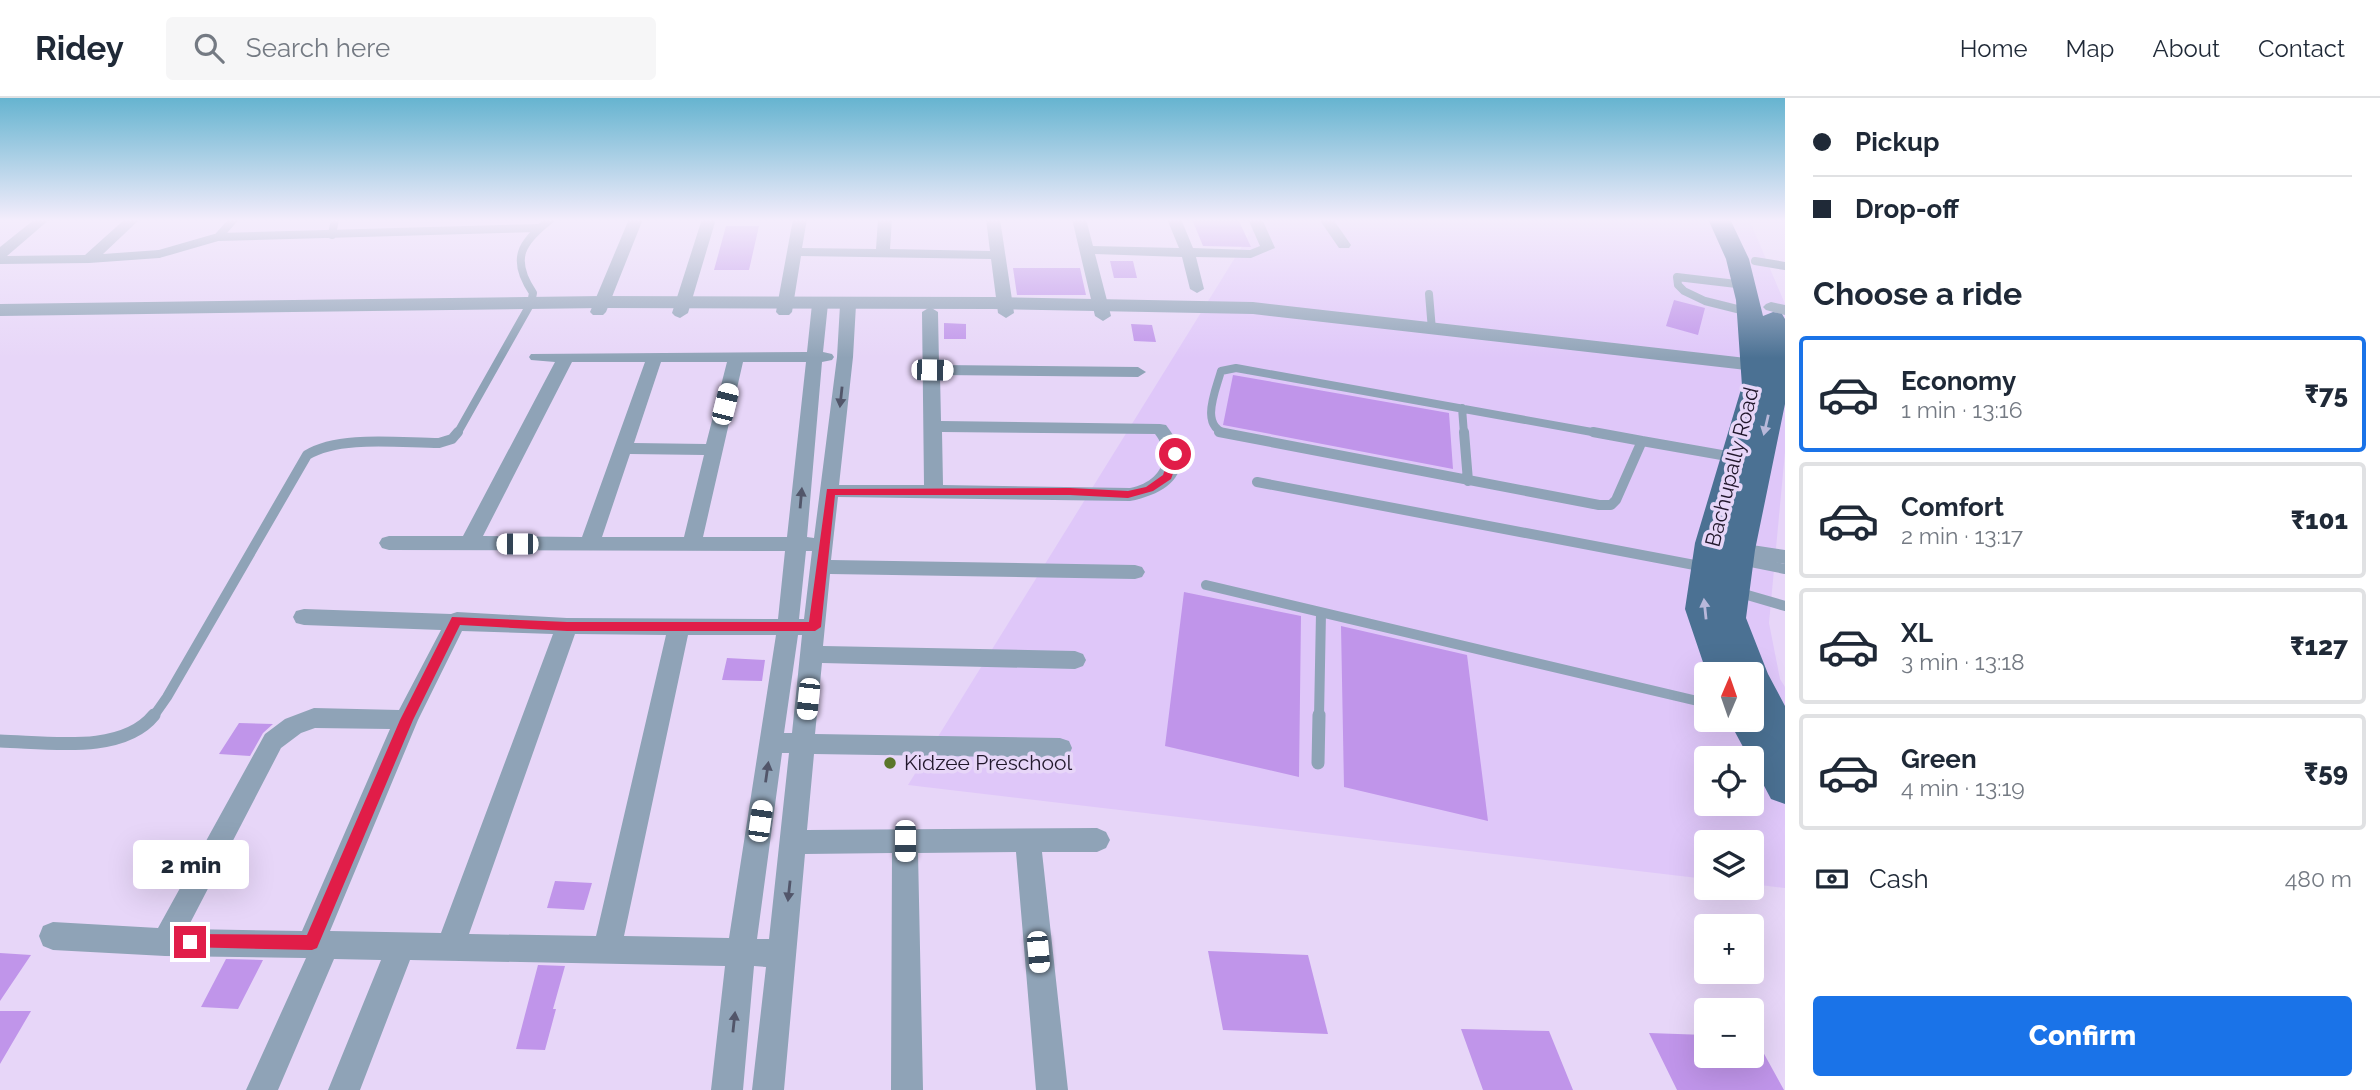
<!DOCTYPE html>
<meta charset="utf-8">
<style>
:root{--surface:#fff;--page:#f6f6f7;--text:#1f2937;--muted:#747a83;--line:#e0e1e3;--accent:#1a73e8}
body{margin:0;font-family:Raleway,sans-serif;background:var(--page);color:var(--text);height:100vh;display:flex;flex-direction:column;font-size:26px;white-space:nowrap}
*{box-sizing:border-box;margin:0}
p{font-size:23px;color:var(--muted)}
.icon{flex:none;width:38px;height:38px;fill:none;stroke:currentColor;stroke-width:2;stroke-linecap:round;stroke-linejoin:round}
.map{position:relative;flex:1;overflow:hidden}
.panel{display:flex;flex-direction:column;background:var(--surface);width:595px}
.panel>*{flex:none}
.banner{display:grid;align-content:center;height:154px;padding:0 28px;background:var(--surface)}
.needle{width:46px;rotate:2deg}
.fabs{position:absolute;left:1694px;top:564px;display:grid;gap:14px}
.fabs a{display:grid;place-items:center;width:70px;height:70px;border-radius:7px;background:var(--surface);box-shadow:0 7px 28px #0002;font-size:35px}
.end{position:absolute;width:32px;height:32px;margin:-16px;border:9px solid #e11d48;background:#fff;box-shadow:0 0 0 4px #fff}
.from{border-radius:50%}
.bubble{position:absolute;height:49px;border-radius:7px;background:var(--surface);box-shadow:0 7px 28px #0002;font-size:23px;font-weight:800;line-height:49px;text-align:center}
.car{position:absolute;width:21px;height:42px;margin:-21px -10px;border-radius:9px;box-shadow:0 0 5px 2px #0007;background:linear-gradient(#fff 24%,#345 0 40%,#fff 0 76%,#345 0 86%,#fff 0)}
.banner b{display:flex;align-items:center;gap:24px;height:66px;font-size:26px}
.banner b+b{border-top:2px solid var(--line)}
.banner i{width:18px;height:18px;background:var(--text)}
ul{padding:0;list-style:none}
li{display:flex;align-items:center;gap:21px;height:116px;margin:0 14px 10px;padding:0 14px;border:4px solid var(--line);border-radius:7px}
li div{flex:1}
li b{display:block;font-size:26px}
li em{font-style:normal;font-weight:800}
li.active{border-color:var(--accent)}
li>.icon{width:63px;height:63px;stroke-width:1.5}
h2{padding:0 28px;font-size:32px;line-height:84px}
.pay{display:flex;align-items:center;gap:18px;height:77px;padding:0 28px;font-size:26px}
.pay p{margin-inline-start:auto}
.button{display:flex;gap:14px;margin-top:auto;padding:14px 28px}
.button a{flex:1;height:80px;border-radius:7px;background:var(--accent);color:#fff;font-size:28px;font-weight:800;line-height:80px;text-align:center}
header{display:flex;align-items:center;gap:42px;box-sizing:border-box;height:98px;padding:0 35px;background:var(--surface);border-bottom:2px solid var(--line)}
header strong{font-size:33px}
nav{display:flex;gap:38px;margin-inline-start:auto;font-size:24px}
.search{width:490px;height:63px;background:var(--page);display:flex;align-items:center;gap:18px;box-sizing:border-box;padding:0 24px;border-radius:7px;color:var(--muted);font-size:26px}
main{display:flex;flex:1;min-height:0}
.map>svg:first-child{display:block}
</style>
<header>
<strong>Ridey</strong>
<div class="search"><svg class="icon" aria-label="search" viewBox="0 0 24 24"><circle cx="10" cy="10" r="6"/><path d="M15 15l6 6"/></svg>Search here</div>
<nav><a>Home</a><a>Map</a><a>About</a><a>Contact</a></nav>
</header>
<main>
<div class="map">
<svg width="1785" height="992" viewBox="0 0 1785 992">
<rect width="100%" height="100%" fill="#e7d6f8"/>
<path fill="#dfc7f9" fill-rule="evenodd" d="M1259 121H1749L1785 206V354L1769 525 1780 581 1785 589V790L1752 786V744H1706V781L908 687ZM1706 576H1752V621H1706ZM1706 660H1752V705H1706Z"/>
<path fill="#c095ea" d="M1192 121H1238L1251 149 1203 148Z
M726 128H759L749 172H714Z
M1110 163H1133L1137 180H1114Z
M1013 170H1080L1086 197H1017Z
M1674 202 1705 210 1698 237 1666 228Z
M944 225 966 226V241H944Z
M1131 226 1152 227 1156 244 1134 243Z
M1233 277 1449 315 1453 371 1223 327Z
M1184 494 1301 518 1299 679 1165 648Z
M1341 528 1467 557 1488 723 1344 689Z
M727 560 765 562 762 583 722 582Z
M239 625 273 626 263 635 250 658 219 656Z
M555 783 592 785 584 812 547 810Z
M1208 853 1308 857 1328 936 1223 932Z
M0 855 31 857 0 903Z
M226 861 263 862 238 911 201 909Z
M538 867 565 868 553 911H556L545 952 516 951Z
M0 913H31L0 966Z
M1461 931 1549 933 1573 992H1483Z
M1752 934 1784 992H1677L1649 935 1706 937V957H1752Z"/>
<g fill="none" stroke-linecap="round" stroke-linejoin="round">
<path stroke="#8fa3b7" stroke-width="8" d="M332 137 335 121
M218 139 538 130
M159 156 218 139 234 121
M1755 163 1785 168
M1745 187 1677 179 1678 187 1684 193 1705 203 1749 214
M1429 196 1432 232
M1462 310 1464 336
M457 336 531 205 533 195C510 161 521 144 551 121
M1228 336C1198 330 1216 292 1221 273L1236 270 1603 336"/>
<path stroke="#8fa3b7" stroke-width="10" d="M1219 334 1599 407H1611L1616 402 1642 343
M1464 334 1468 383
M1593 334 1642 343
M1642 343 1733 359
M1257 384 1705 469
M1741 462 1785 471
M1206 487 1706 605
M1737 494 1785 508
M153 619 167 599 307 357C339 337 401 345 439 345L452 341 458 334
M1319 619 1321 515"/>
<path stroke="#8fa3b7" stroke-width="13" d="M0 643C46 644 122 657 154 617
M1318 665 1319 617"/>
<path fill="#8fa3b7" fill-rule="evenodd" d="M35 121H50L7 158 85 157 125 121H140L103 156 159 152 166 156 159 160 89 165 0 166V149Z
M629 121H643L606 214 603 217H593L590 214Z
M702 121H716L688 215 680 220 675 218 672 215Z
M793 121H807L802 150 876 151 878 121H892L890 151 990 153 986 121H1000L1014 215 1006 220 998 215 991 161 801 158 792 214 789 217H779L776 214Z
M1072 121H1086L1093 148 1179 150 1167 121H1181L1193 150 1250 152 1260 148 1248 121H1262L1275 150 1251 160 1196 159 1204 191 1197 195 1190 191 1182 159 1095 156 1111 218 1103 223 1095 218Z
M1319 121H1333L1351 147 1349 150H1339Z
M820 201 828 206 823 254 832 256 834 259 832 262 822 264 807 439 814 440 837 259 840 207 848 202 856 207 853 259 839 387H924L922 214 930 209 938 214 939 267 1138 269 1146 274 1138 279 940 277 941 323 1160 326 1166 327C1198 368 1175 394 1130 403L838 399 831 462 1135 467 1142 469 1145 474 1142 479 1135 481 830 476 823 548 1075 553 1083 556 1086 562 1083 568 1075 571 822 565 815 636 1060 640 1069 643 1072 650 1069 657 1060 660 814 656 807 732 1097 730 1106 734 1110 742 1106 750 1097 754H1042L1068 992H1036L1016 754 918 755 923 992H891L892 755 805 756 784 992H752L766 869 754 868 743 992H711L725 868 410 862 360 992H328L381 862 334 861 278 992H246L306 860 165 858 53 852 43 848 39 838 43 828 53 824 158 830 265 636 285 621 314 610 399 612 441 532 304 527 296 525 293 519 296 513 304 511 451 516 457 514 567 520 778 521 785 453 389 452 382 450 379 445 382 440 389 438H463L555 264 531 262 529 259 531 256 807 254 812 206ZM572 264H645L582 439 483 438ZM661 264H727L706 346 634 345ZM743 264H806L787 439H703ZM942 334 1155 336C1174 361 1158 385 1130 390L943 387ZM630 356 704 357 684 439H602ZM806 453H812L804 521H799ZM462 533 553 536 441 835 330 833 418 622ZM575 536 666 537 596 838 469 836ZM688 537H776L729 840 624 838ZM798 537H802L792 635H784ZM315 630 390 631 302 833 187 831 281 650 301 635ZM782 655H789L769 841H757Z
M1771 204 1785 207V217L1766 212 1763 209 1766 206Z
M1739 445 1785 452V466L1732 457 1729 452 1732 447Z"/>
<path fill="#8fa3b7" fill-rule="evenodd" d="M602 198 992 199 1253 204 1755 261 1762 263 1765 267 1762 271 1755 273 1253 216 992 211 602 210 0 218V206Z"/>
<path fill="#4b7193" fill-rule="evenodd" d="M1708 121H1730L1749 161 1763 218 1773 214 1782 216 1785 221V306L1755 452 1746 520 1768 576 1785 608V706L1771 701 1752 665V660H1749L1728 621H1752V576H1707L1685 511 1695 445 1742 288 1736 202 1726 161Z"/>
</g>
<defs><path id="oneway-solid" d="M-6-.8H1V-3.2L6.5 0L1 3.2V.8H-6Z" transform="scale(1.75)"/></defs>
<g fill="#52566a">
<use href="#oneway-solid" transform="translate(841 299) rotate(96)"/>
<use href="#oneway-solid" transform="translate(801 400) rotate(-85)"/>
<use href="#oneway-solid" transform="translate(767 674) rotate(-82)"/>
<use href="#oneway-solid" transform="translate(789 793) rotate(96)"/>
<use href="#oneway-solid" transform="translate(734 924) rotate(-84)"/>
</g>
<g fill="#b8b8da">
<use href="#oneway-solid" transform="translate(1766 327) rotate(103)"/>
<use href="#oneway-solid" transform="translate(1705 511) rotate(-96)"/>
</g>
<linearGradient id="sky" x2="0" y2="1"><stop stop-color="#66b4d0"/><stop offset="0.47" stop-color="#f4edfc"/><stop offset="1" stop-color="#f4edfc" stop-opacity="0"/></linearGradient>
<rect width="1785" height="260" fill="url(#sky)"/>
<path fill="#e11d48" d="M1175 353 1180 356 1171 381 1153 393 1128 400 1070 397H835L821 529 815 533H567L460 527 413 622 317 850 312 852 184 849 182 844 184 839 190 836 307 837 400 622 452 519 567 524H809L827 391 1070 390 1128 393 1146 389 1163 377 1170 356Z"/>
<circle fill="#5a762a" stroke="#e7d6f8" stroke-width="2.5" cx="890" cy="665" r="7"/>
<g text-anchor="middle" stroke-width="7" stroke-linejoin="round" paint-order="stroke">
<g font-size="21" fill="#21172b" stroke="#e7d6f8">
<text transform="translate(1732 369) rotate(-76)" y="7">Bachupally Road</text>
</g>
<g font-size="21" fill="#21172b" stroke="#e7d6f8" text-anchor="start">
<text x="904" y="672">Kidzee Preschool</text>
</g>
</g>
</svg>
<div class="fabs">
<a><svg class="needle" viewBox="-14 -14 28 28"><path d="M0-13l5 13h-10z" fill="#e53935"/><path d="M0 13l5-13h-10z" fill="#747a83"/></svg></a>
<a><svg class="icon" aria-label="locate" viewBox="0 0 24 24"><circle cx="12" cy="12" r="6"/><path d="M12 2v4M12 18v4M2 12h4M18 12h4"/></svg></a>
<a><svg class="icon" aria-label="layers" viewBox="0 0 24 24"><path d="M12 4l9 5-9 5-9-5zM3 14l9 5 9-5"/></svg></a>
<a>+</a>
<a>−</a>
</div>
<i class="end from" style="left:1175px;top:356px"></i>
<i class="end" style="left:190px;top:844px"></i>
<div class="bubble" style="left:133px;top:742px;width:116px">2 min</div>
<i class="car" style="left:932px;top:272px;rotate:91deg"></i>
<i class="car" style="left:725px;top:306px;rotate:14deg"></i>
<i class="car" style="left:517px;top:446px;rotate:270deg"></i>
<i class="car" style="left:808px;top:601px;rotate:186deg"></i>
<i class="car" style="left:760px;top:723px;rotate:8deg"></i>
<i class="car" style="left:905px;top:743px;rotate:180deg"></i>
<i class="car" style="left:1038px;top:854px;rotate:175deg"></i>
</div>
<section class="panel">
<div class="banner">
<b><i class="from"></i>Pickup</b>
<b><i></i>Drop-off</b>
</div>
<h2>Choose a ride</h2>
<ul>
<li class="active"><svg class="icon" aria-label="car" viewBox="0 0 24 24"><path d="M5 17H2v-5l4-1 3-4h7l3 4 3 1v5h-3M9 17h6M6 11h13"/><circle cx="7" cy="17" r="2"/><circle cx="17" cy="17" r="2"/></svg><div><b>Economy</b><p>1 min · 13:16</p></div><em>₹75</em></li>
<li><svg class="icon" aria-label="car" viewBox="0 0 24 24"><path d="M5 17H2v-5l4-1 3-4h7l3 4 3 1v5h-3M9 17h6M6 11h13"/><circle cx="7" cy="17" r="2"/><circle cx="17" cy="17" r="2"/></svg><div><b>Comfort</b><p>2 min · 13:17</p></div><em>₹101</em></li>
<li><svg class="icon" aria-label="car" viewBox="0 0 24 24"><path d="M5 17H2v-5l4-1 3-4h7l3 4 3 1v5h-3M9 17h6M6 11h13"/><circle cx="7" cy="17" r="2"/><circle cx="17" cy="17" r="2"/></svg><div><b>XL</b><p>3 min · 13:18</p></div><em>₹127</em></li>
<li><svg class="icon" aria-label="car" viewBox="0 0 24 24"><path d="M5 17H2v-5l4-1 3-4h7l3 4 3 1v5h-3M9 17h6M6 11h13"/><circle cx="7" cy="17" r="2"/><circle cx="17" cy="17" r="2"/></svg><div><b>Green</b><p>4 min · 13:19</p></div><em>₹59</em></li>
</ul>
<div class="pay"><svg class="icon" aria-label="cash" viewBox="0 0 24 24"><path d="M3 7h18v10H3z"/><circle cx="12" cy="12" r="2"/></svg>Cash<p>480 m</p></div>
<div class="button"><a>Confirm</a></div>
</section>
</main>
